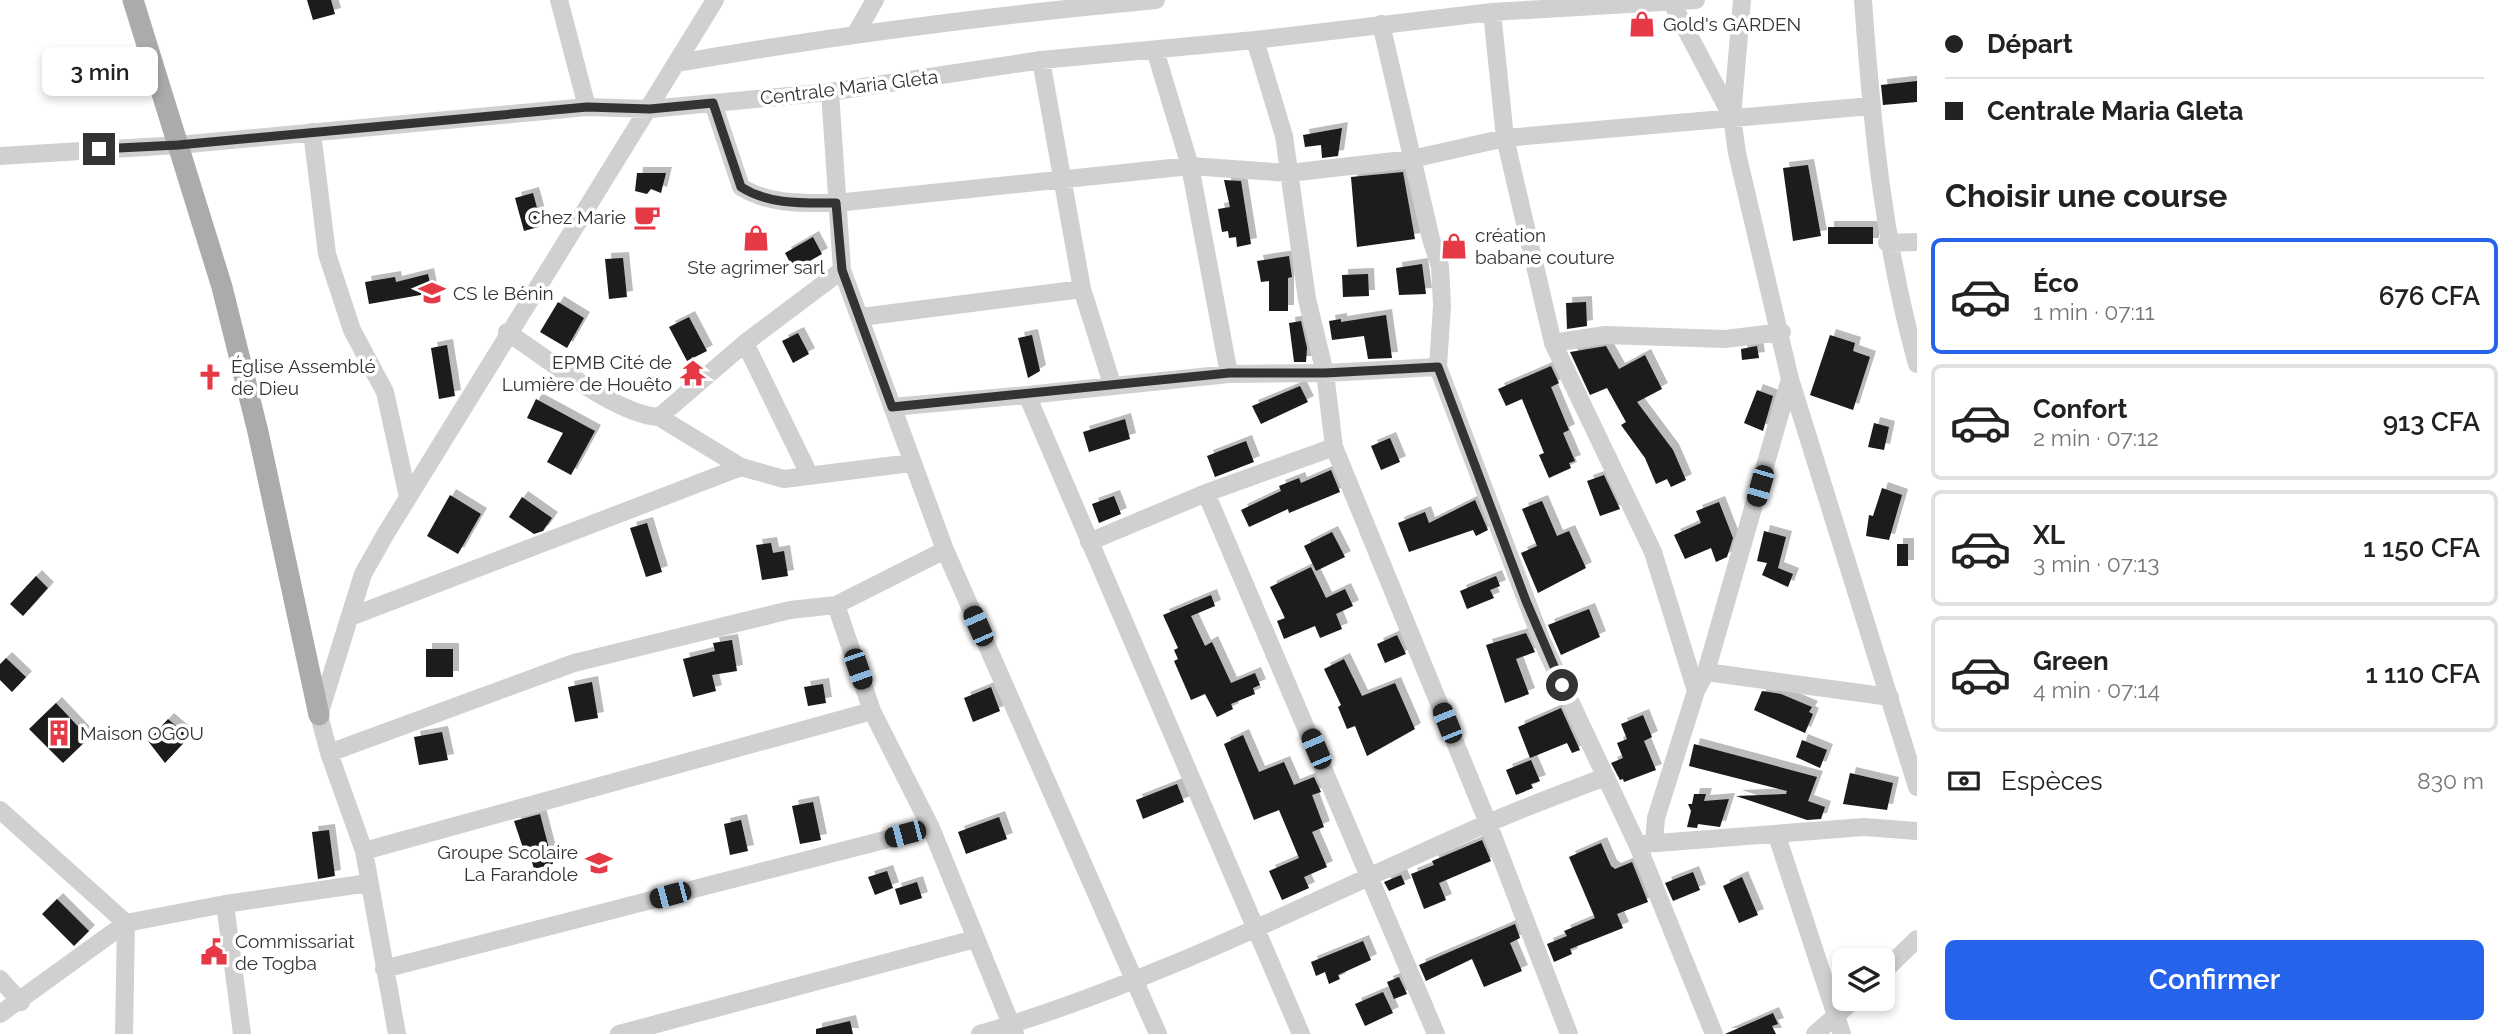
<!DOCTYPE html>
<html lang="fr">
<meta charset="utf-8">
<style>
:root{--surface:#fff;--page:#f2f2f2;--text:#222;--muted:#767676;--line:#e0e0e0;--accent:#2563eb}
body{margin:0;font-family:Raleway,sans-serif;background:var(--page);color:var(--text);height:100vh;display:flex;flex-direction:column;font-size:26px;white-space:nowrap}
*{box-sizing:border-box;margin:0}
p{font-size:23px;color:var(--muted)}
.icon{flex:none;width:38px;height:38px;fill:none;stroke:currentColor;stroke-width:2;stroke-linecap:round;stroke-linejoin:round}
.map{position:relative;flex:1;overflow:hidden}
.drawer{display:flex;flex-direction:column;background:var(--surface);width:595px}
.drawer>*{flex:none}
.banner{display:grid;align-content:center;height:154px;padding:0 28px;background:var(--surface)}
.fabs{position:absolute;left:1832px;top:948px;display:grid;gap:14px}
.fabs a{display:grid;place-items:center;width:63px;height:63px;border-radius:10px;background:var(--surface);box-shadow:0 4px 10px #0003;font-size:35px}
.end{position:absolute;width:32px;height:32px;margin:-16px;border:9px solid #333;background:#fff;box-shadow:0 0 0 4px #fff}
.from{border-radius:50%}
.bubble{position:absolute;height:49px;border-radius:10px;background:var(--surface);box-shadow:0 4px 10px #0003;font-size:23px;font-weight:600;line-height:49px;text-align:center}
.car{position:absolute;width:21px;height:42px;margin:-21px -10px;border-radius:9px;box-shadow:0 0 5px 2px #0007;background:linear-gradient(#222 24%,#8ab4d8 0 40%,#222 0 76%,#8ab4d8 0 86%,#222 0)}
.banner b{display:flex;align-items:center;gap:24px;height:66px;font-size:26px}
.banner b+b{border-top:2px solid var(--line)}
.banner i{width:18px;height:18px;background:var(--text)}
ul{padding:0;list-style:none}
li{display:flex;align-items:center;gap:21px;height:116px;margin:0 14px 10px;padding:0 14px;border:4px solid var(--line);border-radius:10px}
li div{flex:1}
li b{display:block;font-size:26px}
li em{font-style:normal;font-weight:600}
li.current{border-color:var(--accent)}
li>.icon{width:63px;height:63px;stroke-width:1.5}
h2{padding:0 28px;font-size:32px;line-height:84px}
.pay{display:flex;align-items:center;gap:18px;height:77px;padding:0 28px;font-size:26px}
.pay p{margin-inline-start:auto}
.cta{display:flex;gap:14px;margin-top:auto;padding:14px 28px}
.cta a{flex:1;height:80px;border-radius:10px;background:var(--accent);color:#fff;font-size:28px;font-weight:600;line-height:80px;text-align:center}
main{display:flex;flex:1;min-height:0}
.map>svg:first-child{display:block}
</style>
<main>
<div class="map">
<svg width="1917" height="1034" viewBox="0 0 1917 1034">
<defs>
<filter id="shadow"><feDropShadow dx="6" dy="-6" stdDeviation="0" flood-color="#0004"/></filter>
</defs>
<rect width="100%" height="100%" fill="#fff"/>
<path fill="#1a1a1a" filter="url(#shadow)" d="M307 0H331L335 14 313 20Z
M1917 81V102L1883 105 1881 85Z
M1342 128 1338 156 1322 158 1321 145 1305 147 1303 135Z
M1808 165 1821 236 1793 241 1783 168Z
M1403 172 1415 239 1357 247 1351 177Z
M637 173H666L661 193 651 189 647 194 635 191Z
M1224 180 1241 181 1251 244 1237 247 1236 237 1229 238 1228 231 1222 232 1218 209 1230 207Z
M533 193 542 226 524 231 515 198Z
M1828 227H1873V244H1828Z
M813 237 822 254 794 270 785 253Z
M1289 256 1292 277 1288 278V311H1269V281L1261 282 1257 261Z
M623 258 627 297 609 299 605 259Z
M1422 264 1426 294 1399 295 1396 268Z
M428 274 432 293 369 304 365 282 395 277 396 282Z
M1368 274 1369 296 1343 297 1342 275Z
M558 302 584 318 567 348 540 332Z
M1586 302 1587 326 1567 329 1566 303Z
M1386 315 1392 358 1368 359 1364 336 1332 340 1329 321 1341 319V322Z
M689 317 707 351 687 361 669 327Z
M1301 321 1307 348 1306 362H1294L1289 323Z
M798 333 809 354 793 363 782 341Z
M1032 335 1040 371 1028 378 1018 338Z
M1830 335 1855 343 1853 351 1870 357 1853 410 1810 395Z
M447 345 455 396 439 399 431 348Z
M1606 346 1619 369 1645 355 1662 389 1637 402 1673 450 1686 480 1671 487 1667 479 1656 484 1645 458 1621 425 1626 422 1607 388 1590 395 1570 352Z
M1757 346 1759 358 1742 360 1741 349Z
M1551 366 1559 383 1551 387 1569 430 1563 433 1575 461 1569 463 1571 468 1549 478 1539 455 1544 453 1522 399 1506 406 1498 389Z
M1300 386 1308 402 1261 424 1252 406Z
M1757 390 1773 396 1763 431 1744 423Z
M536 399 595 431 571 475 547 462 563 433 527 418Z
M1125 419 1130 439 1089 452 1083 432Z
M1874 423 1889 427 1884 450 1868 447Z
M1390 438 1400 462 1381 470 1371 446Z
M1246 441 1254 462 1215 477 1207 456Z
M1331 470 1340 492 1289 513 1288 509 1249 527 1241 510 1281 491 1279 486 1299 478 1301 483Z
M1604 475 1620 509 1600 516 1587 481Z
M1882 488 1902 495 1889 540 1866 536 1869 515 1873 516Z
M450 495 481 514 458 554 427 536Z
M1114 496 1121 514 1099 523 1092 504Z
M522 497 552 518 543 531 534 534 509 517Z
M1475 500 1488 530 1476 536 1473 530 1409 552 1398 523 1425 512 1429 523Z
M1542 501 1557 536 1569 531 1586 568 1538 593 1521 553 1537 546 1522 509Z
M1719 502 1733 538 1727 557 1716 562 1711 548 1685 559 1674 535 1701 523 1696 511Z
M647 523 662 572 646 577 630 528Z
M1764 531 1786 537 1778 568 1793 574 1788 587 1762 575 1767 563 1757 561Z
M1332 532 1345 557 1316 571 1304 546Z
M771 543 773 553 784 551 788 576 762 580 756 545Z
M1897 544H1908V566H1897Z
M1311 567 1326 598 1345 589 1353 606 1336 614 1342 629 1320 638 1315 626 1284 639 1277 621 1285 618 1270 587Z
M36 576 48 588 23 616 10 604Z
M1496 576 1500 586 1490 590 1494 598 1467 609 1460 591Z
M1211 595 1215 606 1191 616 1205 646 1212 642 1231 683 1255 673 1260 685 1253 688 1255 694 1231 704 1233 709 1217 717 1205 694 1191 700 1174 661 1178 659 1174 650 1178 648 1163 615Z
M1589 609 1600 637 1561 655 1548 625Z
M1526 633 1535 652 1516 659 1529 694 1505 703 1486 645Z
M1397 635 1406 654 1385 663 1377 644Z
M732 640 737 671 712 675 716 691 693 697 683 659 715 651 713 643Z
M426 649H453V677H426Z
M6 658 26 677 12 692 0 680V664Z
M1344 659 1362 696 1395 683 1415 729 1367 756 1355 726 1347 729 1338 707 1341 705 1324 669Z
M592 682 598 718 575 722 568 687Z
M823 684 826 703 808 706 804 687Z
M991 687 1000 711 973 722 964 698Z
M1762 691 1781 694 1812 707 1809 712 1813 714 1805 733 1754 710Z
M56 703 89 738 63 763 29 729Z
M1561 708 1580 750 1572 753 1567 743 1530 758 1518 727Z
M1643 715 1652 737 1644 741 1656 770 1624 782 1623 779 1620 780 1611 763 1623 758 1617 743 1627 739 1621 724Z
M168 719 189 737 165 763 148 741Z
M442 732 448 760 419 765 414 737Z
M1243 735 1259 772 1284 762 1294 785 1314 777 1321 792 1312 795 1324 827 1312 832 1327 867 1304 877 1309 888 1282 900 1269 871 1299 858 1279 810 1254 820 1224 744Z
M1802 740 1827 750 1820 768 1796 757Z
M1694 744 1817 777 1808 801 1825 807 1821 819 1807 820 1736 796 1786 794 1787 791 1689 766Z
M1531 760 1540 781 1531 784 1533 788 1516 795 1506 770Z
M1850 773 1893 783 1887 810 1843 804Z
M1177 784 1184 802 1143 819 1136 800Z
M1694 794H1706L1704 801 1729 799 1720 827 1698 824 1697 828 1687 827 1691 811 1688 804H1692Z
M813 802 821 840 800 844 792 806Z
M540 814 553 864 534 869 530 855 526 857 514 821Z
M999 817 1007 839 966 854 958 832Z
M741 820 748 851 730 855 724 824Z
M329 830 335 876 318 879 312 832Z
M1482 840 1491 861 1439 883 1446 900 1424 909 1411 874 1434 865 1432 861Z
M1601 843 1611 866 1615 869 1632 862 1648 902 1617 914 1623 928 1570 949 1572 954 1554 962 1547 944 1567 936 1564 931 1595 918 1569 857Z
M887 871 893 888 875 895 868 877Z
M1693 872 1700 890 1673 901 1665 883Z
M1401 875 1405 884 1389 891 1384 882Z
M1742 877 1758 915 1739 923 1723 886Z
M917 882 922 898 900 905 895 889Z
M57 899 89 931 74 946 42 914Z
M1515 924 1520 938 1510 943 1522 971 1484 987 1472 959 1426 981 1419 965Z
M1363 941 1371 960 1338 975 1340 979 1329 984 1325 972 1316 976 1311 962Z
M1399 977 1407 994 1394 999 1387 982Z
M1383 992 1393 1013 1365 1026 1355 1004Z
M1773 1013 1778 1024 1772 1026 1776 1034H1725Z
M850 1021 853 1034H816V1029Z"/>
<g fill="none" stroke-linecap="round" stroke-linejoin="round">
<path stroke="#d0d0d0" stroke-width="18" d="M559 0 587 107
M1742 0 1732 117 1737 153 1790 379 1917 787
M1863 0C1872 125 1883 242 1917 364
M1672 3 1732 117
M1492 12 1505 138 1553 343 1653 552 1696 691
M1381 24 1431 239 1440 266 1442 305 1438 367 1541 639 1638 846 1714 1034
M856 33 875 0
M1255 40 1284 136 1307 299 1325 373 1334 447 1488 823 1569 1034
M1155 50 1190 166 1229 374
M1041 60 1082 289 1112 384
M677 63C837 35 995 15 1156 0
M830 92 842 270 945 550 1158 1034
M713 103 741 187C769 205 804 203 836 203L1190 166 1289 173 1412 159 1505 138 1871 106
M312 132 327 254 352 330 385 392 408 497
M0 156 178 145 587 107 650 109 830 92 1041 60 1255 40 1492 12 1696 0
M1887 243 1917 242
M861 317 1082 289
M507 332C545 357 616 415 659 417L745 343 842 270
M745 343 810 476
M1553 343 1605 335 1725 339 1782 332
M892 407 1027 395
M659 417 741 467 784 479 911 463
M1206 493 1436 1034
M1089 542 1206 493 1334 447
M836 605 872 711 931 828 1015 1034
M350 617 741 467
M1706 672 1890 697
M329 753 574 663 790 610 836 605 945 550
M0 810 126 923 124 1034
M1777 836 1842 1034
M1654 842 1656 818 1696 691 1706 672 1790 379
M1644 844 1864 827 1917 831
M364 851 872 711
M225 904 242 1034
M384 969 931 828
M1883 972 1917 939
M0 979 21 1002
M0 1014 126 923 225 904 369 883
M397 1034 364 851 329 753 319 715 363 574 385 535 715 0
M619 1034 975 939
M980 1034C1157 982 1319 897 1486 824 1525 807 1566 792 1605 777
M1301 1034 1027 395 1229 374 1325 373 1438 367
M1815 1034 1855 999"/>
<path stroke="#ababab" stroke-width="21" d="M133 0 222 287 258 432 319 715"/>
</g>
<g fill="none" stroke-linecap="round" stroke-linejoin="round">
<path stroke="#333" stroke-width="9" d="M99 149 178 145 587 107 650 109 713 103 741 187C769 205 804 203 836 203L842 270 892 407 1229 373H1325L1438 367 1526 601 1562 685"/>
</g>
<defs>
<g id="shop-bare" transform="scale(2.1)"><path d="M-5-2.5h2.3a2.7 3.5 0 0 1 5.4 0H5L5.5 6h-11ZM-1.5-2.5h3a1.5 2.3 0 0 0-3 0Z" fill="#e63946" stroke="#fff" stroke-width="2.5" paint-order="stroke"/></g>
<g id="cafe-bare" transform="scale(2.1)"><path d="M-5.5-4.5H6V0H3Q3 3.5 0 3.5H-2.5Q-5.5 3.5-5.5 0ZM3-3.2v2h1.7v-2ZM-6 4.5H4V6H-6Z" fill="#e63946" stroke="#fff" stroke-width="2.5" paint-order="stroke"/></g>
<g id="school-bare" transform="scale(2.1)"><path d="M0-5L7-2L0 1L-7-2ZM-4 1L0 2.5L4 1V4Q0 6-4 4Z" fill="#e63946" stroke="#fff" stroke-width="2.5" paint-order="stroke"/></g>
<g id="temple-bare" transform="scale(2.1)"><path d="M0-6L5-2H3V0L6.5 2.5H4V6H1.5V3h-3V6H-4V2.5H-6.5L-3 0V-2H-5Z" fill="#e63946" stroke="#fff" stroke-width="2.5" paint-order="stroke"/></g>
<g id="church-bare" transform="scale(2.1)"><path d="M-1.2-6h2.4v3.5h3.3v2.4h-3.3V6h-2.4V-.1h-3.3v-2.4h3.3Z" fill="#e63946" stroke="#fff" stroke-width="2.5" paint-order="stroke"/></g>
<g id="building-bare" transform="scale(2.1)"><path d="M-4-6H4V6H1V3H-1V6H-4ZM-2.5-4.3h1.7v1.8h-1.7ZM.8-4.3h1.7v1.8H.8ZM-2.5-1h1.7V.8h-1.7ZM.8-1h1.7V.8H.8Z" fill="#e63946" stroke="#fff" stroke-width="2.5" paint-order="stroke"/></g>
<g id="civic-bare" transform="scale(2.1)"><path d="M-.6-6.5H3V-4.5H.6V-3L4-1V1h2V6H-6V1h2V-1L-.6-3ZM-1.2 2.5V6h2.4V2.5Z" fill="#e63946" stroke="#fff" stroke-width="2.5" paint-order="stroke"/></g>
</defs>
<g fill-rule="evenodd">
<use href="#shop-bare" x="1642" y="24"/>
<use href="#cafe-bare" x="647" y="217"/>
<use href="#shop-bare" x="756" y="238"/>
<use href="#shop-bare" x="1454" y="246"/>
<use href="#school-bare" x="432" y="293"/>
<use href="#temple-bare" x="693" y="373"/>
<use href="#church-bare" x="210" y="377"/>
<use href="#building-bare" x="59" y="733"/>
<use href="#school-bare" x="599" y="863"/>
<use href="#civic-bare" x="214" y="952"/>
</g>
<g text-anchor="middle" stroke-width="7" stroke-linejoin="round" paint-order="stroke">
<g font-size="19" fill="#333" stroke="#fff" text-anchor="start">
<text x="1663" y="31">Gold's GARDEN</text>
<text x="626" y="224" text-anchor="end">Chez Marie</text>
<text x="1475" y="242">création<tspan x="1475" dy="22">babane couture</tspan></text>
<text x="756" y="274" text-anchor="middle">Ste agrimer sarl</text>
<text x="453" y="300">CS le Bénin</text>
<text x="672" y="369" text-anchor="end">EPMB Cité de<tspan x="672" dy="22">Lumière de Houêto</tspan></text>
<text x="231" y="373">Église Assemblé<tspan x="231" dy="22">de Dieu</tspan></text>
<text x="80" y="740">Maison OGOU</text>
<text x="578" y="859" text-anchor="end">Groupe Scolaire<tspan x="578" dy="22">La Farandole</tspan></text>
<text x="235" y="948">Commissariat<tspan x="235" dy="22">de Togba</tspan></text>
</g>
<g font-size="19" fill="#333" stroke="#fff">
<text transform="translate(849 87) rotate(-7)" y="7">Centrale Maria Gleta</text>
</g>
</g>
</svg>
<div class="fabs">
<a><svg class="icon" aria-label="layers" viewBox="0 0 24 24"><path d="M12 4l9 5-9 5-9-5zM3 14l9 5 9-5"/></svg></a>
</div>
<i class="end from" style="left:1562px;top:685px"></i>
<i class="end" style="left:99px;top:149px"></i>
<div class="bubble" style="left:42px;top:47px;width:116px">3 min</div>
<i class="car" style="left:1760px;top:486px;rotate:196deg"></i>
<i class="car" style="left:978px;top:626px;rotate:336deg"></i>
<i class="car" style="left:858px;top:669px;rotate:161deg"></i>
<i class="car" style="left:1447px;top:723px;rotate:338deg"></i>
<i class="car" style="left:1316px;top:749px;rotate:337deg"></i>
<i class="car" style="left:905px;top:834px;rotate:255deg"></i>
<i class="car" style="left:670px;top:895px;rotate:255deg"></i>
</div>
<section class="drawer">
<div class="banner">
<b><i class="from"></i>Départ</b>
<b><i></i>Centrale Maria Gleta</b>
</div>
<h2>Choisir une course</h2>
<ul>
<li class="current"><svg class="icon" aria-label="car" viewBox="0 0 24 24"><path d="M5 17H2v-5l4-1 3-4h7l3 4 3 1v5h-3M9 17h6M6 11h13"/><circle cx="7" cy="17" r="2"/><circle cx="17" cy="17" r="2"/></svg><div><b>Éco</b><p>1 min · 07:11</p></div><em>676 CFA</em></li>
<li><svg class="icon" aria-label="car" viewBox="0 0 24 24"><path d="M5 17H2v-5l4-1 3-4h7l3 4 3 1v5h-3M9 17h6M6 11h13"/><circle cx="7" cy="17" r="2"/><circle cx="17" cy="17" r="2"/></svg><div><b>Confort</b><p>2 min · 07:12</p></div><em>913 CFA</em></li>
<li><svg class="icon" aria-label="car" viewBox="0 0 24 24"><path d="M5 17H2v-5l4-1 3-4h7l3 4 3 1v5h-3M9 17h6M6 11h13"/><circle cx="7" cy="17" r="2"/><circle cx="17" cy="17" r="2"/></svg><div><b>XL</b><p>3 min · 07:13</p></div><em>1 150 CFA</em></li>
<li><svg class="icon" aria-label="car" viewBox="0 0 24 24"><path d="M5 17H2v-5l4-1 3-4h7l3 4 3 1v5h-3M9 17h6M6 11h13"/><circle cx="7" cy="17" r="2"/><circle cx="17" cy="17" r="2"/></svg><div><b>Green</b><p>4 min · 07:14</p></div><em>1 110 CFA</em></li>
</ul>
<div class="pay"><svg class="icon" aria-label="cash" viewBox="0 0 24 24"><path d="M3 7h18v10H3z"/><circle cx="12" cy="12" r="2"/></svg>Espèces<p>830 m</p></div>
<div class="cta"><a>Confirmer</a></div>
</section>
</main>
